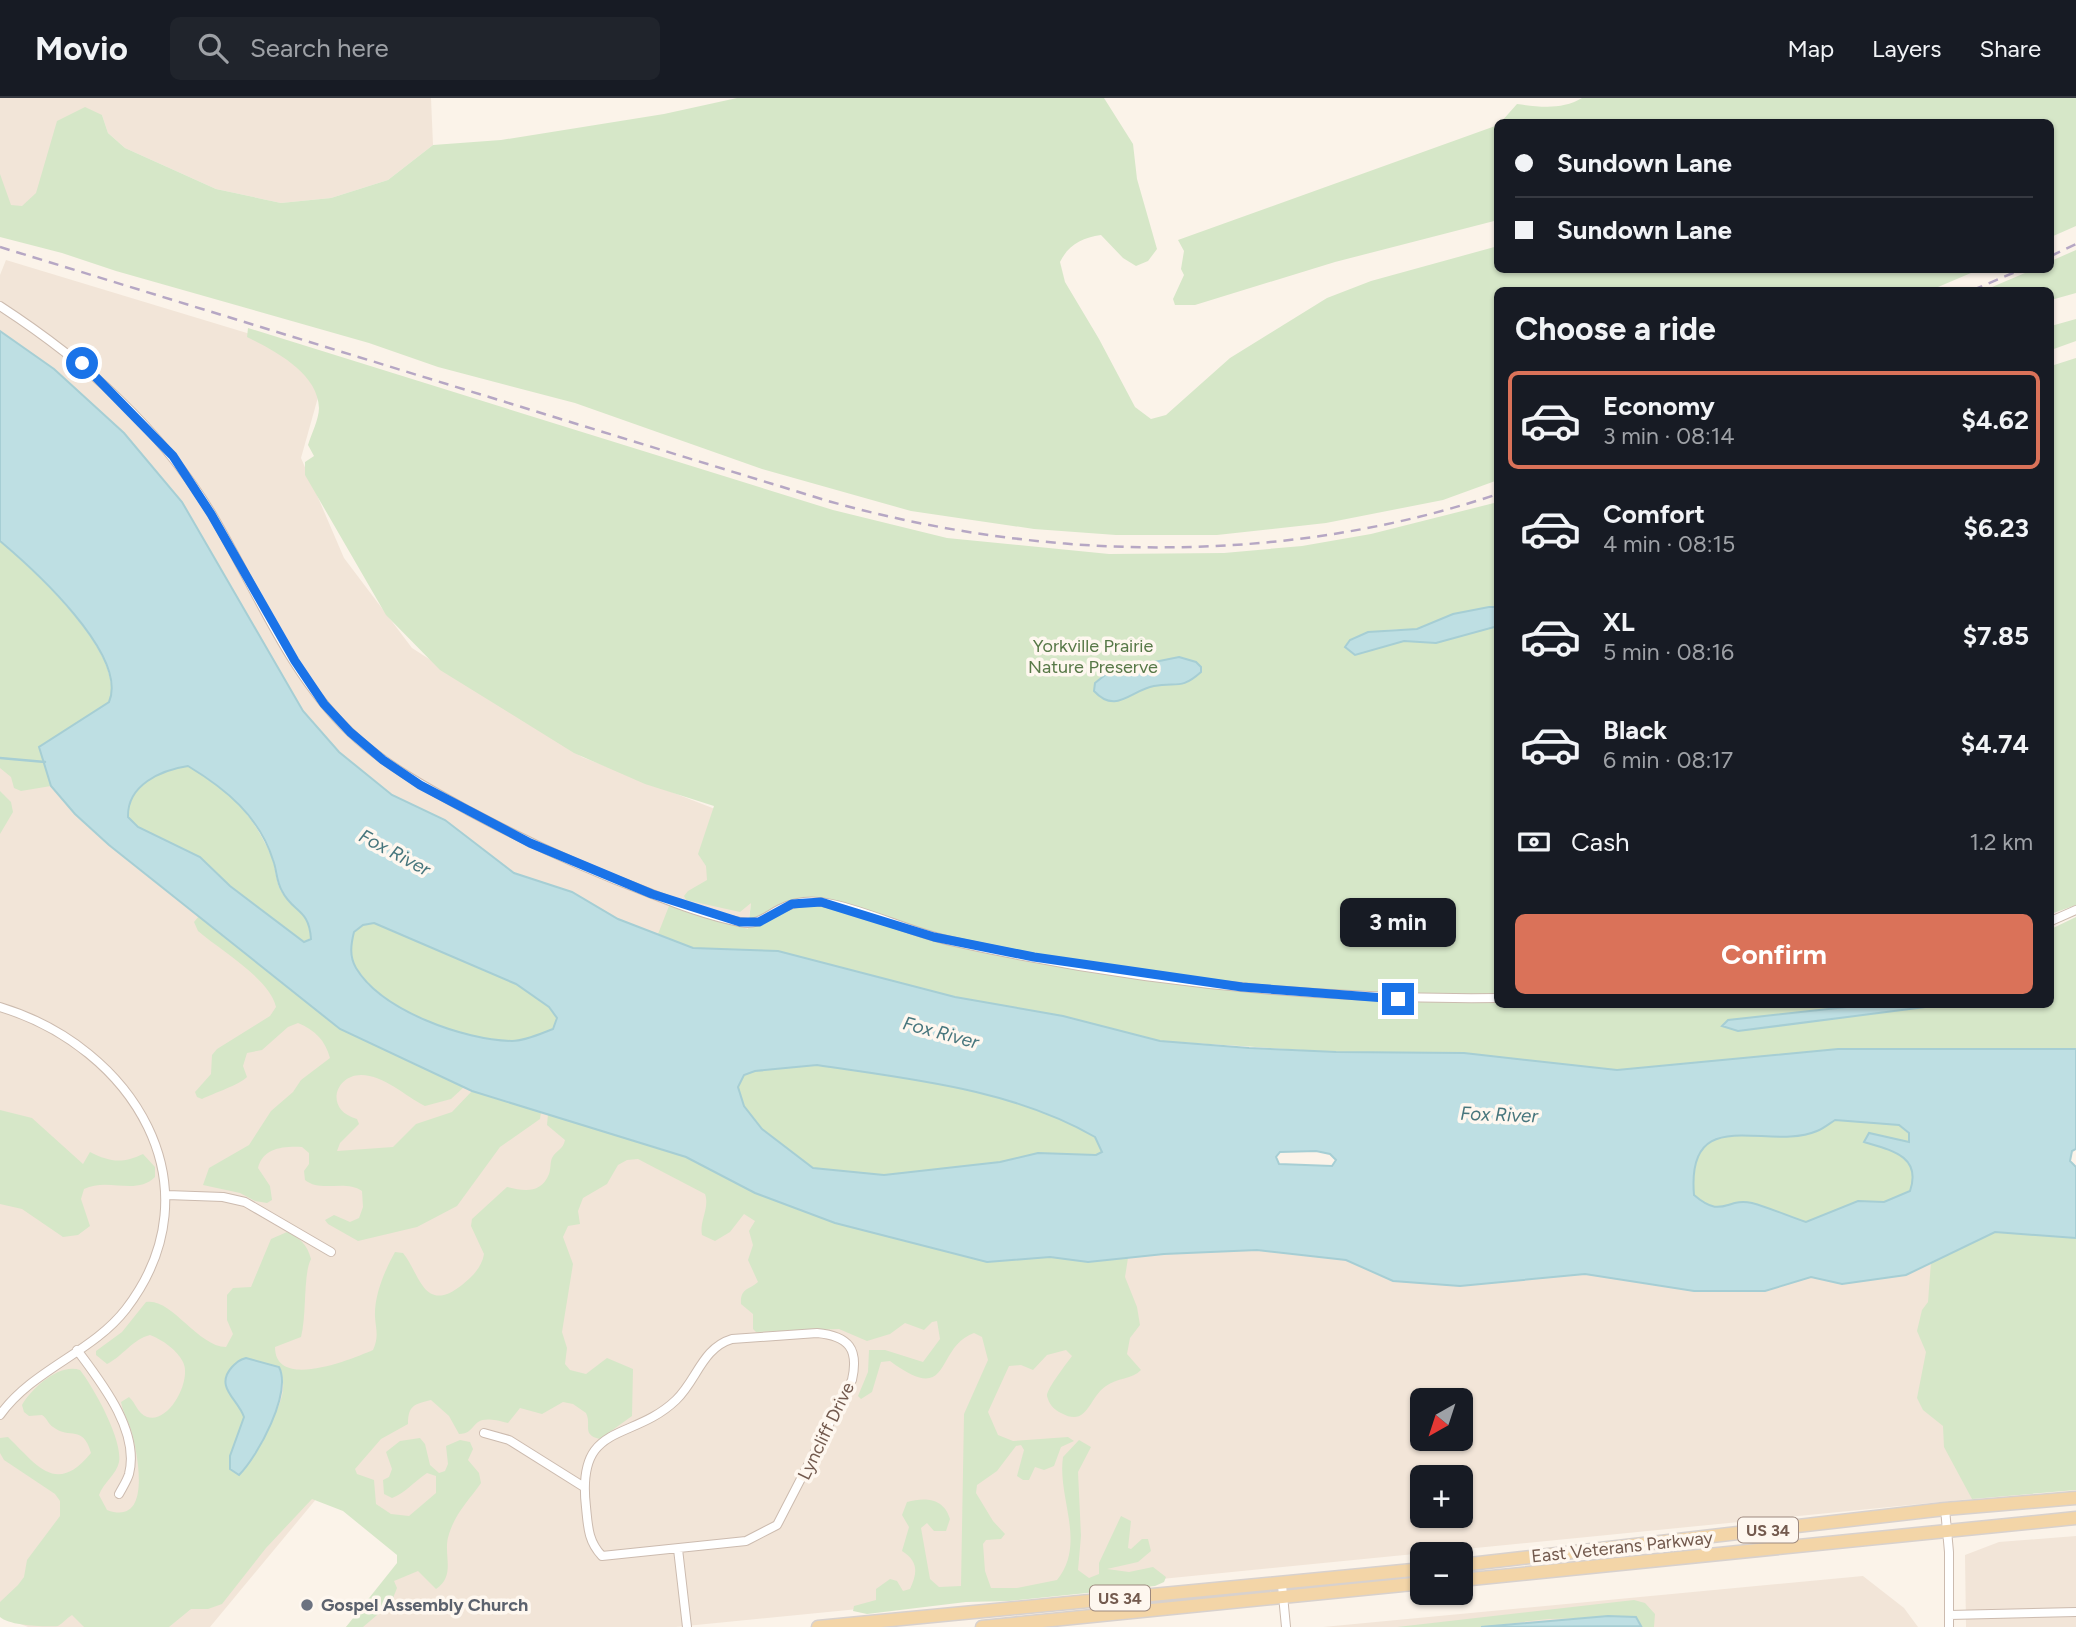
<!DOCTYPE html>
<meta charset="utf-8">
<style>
:root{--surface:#171b24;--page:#20242c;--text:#f1f3f6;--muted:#9ea1a6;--line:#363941;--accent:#da7259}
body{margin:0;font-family:Figtree,sans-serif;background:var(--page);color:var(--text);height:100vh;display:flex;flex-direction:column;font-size:26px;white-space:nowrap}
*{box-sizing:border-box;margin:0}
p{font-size:23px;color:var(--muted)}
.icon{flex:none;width:38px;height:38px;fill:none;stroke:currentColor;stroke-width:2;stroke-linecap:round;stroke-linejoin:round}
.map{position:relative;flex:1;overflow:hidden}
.drawer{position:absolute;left:1494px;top:189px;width:560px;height:721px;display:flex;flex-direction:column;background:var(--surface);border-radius:10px;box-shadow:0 2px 5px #0004}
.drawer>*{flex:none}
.guide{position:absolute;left:1494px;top:21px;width:560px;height:154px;border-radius:10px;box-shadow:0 2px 5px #0004;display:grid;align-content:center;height:154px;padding:0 21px;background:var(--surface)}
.needle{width:46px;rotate:219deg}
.buttons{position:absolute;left:1410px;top:1290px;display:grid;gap:14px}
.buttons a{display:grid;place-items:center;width:63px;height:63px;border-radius:10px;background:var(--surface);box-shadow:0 2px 5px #0004;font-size:35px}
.end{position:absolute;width:32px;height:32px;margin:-16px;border:9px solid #1a73e8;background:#fff;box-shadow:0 0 0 4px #fff}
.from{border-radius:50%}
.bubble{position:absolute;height:49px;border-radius:10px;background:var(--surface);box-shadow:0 2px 5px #0004;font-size:23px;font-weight:700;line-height:49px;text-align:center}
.guide b{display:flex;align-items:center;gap:24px;height:66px;font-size:26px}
.guide b+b{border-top:2px solid var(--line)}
.guide i{width:18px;height:18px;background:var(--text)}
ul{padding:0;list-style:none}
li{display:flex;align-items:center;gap:21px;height:98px;margin:0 14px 10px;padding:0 7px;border:4px solid transparent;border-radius:10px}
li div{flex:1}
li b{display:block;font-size:26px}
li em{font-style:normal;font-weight:700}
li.active{border-color:var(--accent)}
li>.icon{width:63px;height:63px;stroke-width:1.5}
h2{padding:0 21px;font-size:32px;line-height:84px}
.pay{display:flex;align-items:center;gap:18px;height:77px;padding:0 21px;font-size:26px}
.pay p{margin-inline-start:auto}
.button{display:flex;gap:14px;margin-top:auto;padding:14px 21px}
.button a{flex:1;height:80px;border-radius:10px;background:var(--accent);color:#fff;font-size:28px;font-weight:700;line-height:80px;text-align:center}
header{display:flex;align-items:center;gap:42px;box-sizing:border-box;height:98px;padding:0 35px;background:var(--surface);border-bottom:2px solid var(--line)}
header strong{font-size:33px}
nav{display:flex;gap:38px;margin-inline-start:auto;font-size:24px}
.search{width:490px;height:63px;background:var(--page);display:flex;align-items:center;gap:18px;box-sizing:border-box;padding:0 24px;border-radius:10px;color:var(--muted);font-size:26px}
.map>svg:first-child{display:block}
</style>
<header>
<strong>Movio</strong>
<div class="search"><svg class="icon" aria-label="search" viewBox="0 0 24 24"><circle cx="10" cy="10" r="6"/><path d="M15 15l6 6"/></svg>Search here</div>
<nav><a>Map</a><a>Layers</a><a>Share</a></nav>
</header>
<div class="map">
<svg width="2076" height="1529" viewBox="0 0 2076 1529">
<rect width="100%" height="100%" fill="#fbf3e9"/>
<path fill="#f2e5d8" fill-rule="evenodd" d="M0 0H431L433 47 388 82 331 100 281 105 216 91 125 50 108 35 102 17 37 148 0 137Z
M6 162 329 260 301 360 344 460 412 550 582 659 761 729 745 851 693 850 618 821 572 794 514 775 445 722 392 697 339 654 303 613 54 271 0 233V177Z
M0 665 51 688 109 747 340 931 472 993 631 1040 1088 1164 1164 1156 1257 1152 1346 1162 1393 1183 1460 1188 1585 1176 1694 1193H1765L1811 1179 1842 1186 1954 1151 2076 1140 2022 1396 676 1529H346L407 1458 322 1394 210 1529H28L0 1518ZM1423 1302H1461V1340H1423ZM1423 1379H1461V1418H1423Z
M2076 1438V1529H1966L1965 1457 1999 1444Z
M1863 1478 1904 1510 1918 1529H1323Z"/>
<path fill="#d6e7c8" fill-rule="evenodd" d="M737 0H1104L1133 46 1137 81 1157 151 1148 163 1136 168 1123 160 1101 137C1082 140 1069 146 1060 164L1065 184 1099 241 1135 309 1151 321 1166 317 1230 260 1327 200 1371 183 1498 148V172H1978L1931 192H1498V382L1443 402 1326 425 1217 437H1116L1034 431 911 413 762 371 575 305 438 269 369 245 116 173 62 155 0 139V76L11 107 22 108 36 95 57 23 85 9 102 17 108 35 125 50 216 91 281 105 331 100 388 82 433 47 501 42 664 16Z
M1582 0H2076V128L2051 139V24H1501L1517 6C1540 9 1562 12 1582 0Z
M1498 27V122L1335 164 1195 207H1175L1173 201 1184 177 1181 171 1184 153 1178 142Z
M2076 152V195L2051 202V192H1985L2032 172H2051V163Z
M2076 221V243L2051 252V228Z
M248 230 833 412 947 440 1109 456 1224 455 1302 448 1371 436 1498 404V509H1489L1417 531 1384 532 1386 548 1405 543 1436 545 1498 528V906H2051V831L2076 819V951H1838L1617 972 1464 955 1336 954 1160 943 1063 918 955 899 778 853 693 850 658 836 669 808 748 831 751 805 740 814 686 802 684 798 688 793 707 782 706 768 698 756 714 708 645 686 574 655 440 572 386 517 305 377V364L314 358 308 347C311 337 319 321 319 310 318 275 275 253 247 239Z
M2076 260V807L2051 816V268Z
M0 443C32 471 128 557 109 604L39 649 51 688 21 693 14 690 11 679 0 670Z
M188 668C230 695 249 710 271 757 276 768 275 782 281 793 294 815 308 810 311 840L304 844 230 788 200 759 138 729 128 719C127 687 161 672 188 668Z
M0 693 11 704 13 714 0 736Z
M199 818 340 931 464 989 451 1001 425 1008C405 998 384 977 361 977 335 977 324 1012 357 1021L359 1026 340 1045 337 1053 393 1049 416 1026 452 1014 472 993 541 1014 540 1021 500 1049 457 1108 417 1129 358 1143 328 1126 325 1122 334 1117 350 1124 359 1120 363 1109 362 1093C345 1081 321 1095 305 1082L304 1073 309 1066V1055L302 1049C283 1048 263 1050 258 1070L270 1088 272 1102 267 1105 255 1103 240 1095 203 1087 209 1070 249 1047 271 1013 293 994 301 982 330 960C325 942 315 932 298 925L288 929 262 952 247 955 243 968 247 979C239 987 214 995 202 1001L197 999 195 994 211 976 212 957 217 951 270 918 276 909C270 881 220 852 198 833L194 824Z
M374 825 516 886 549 909 557 920 553 931C540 936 525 943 512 943 463 942 382 913 356 870 349 858 351 846 353 834L363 827Z
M817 967C910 981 1012 991 1096 1039L1102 1054 1096 1057 1038 1055 1000 1064 884 1077 812 1070 762 1031 744 1008 738 989 744 977 755 973Z
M0 1012 32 1020 83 1066 90 1054C110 1064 122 1066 143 1056L155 1069V1079C136 1098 108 1079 84 1091L81 1101 90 1128 78 1137 63 1139 22 1111 0 1106Z
M548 1016 686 1059 755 1095 835 1125 987 1164 1050 1159 1088 1164 1128 1160 1125 1179 1137 1209 1140 1227 1130 1240 1127 1256 1141 1272C1133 1281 1116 1280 1106 1288 1088 1300 1088 1330 1061 1315 1053 1311 1049 1306 1047 1298 1046 1292 1066 1266 1072 1258L1066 1252 1047 1257 1033 1272 1021 1267 1009 1268 988 1314 998 1337 1013 1343 1068 1339 1074 1343 1061 1349 1054 1368 1044 1372 1035 1369 1029 1382H1023L1017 1378 1024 1352 1021 1347 1016 1348 997 1373 977 1387 976 1395 993 1423 1005 1436 1001 1441 986 1442 983 1446 985 1473 991 1490H1017L1057 1482C1087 1445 1057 1400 1063 1359L1079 1342 1091 1349 1078 1374 1081 1438 1078 1472 1089 1480 1099 1476V1465L1121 1418 1131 1423 1128 1450 1131 1451 1142 1441H1148L1151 1453 1138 1464 1107 1471 1129 1474 1153 1469 1166 1479 1164 1484 1155 1488 1009 1503 966 1504 867 1516 853 1513 854 1508 876 1502V1491L890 1481 897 1483 903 1493 910 1491C918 1474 918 1463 902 1453L909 1429 902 1417 907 1404C925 1399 944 1400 950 1421L946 1433H934L927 1425 921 1430 930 1481 939 1489 961 1488 964 1316 988 1262 982 1239 974 1235C934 1249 953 1310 890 1263L881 1264 872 1294 861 1301 858 1298 868 1274 869 1252H885L923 1264 940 1241 937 1223 932 1224 924 1232 905 1225 890 1236 867 1243 839 1231 756 1234 753 1231V1216L741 1206C740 1190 749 1192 758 1184L748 1162 753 1147 749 1133 755 1123 744 1116 730 1134 715 1143 702 1137C699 1123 710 1110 705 1096L638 1061 627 1062 618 1067 607 1086 583 1100 578 1113 580 1126 568 1128 563 1139 573 1166 562 1234 567 1250 565 1266 570 1272 586 1276 607 1260 633 1271 632 1318 600 1341C581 1337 592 1327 586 1315L573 1306 563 1304 542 1316 520 1310 508 1325C466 1313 481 1335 459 1336L449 1318 431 1302C414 1306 408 1308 408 1326L381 1341 355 1371 357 1376 374 1382 376 1406 391 1416 409 1418 436 1395V1378L427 1375C415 1383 404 1396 392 1400L384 1396 383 1382 389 1379 392 1371 386 1354 400 1343 420 1340 425 1346 430 1367 439 1375 445 1373 448 1366 446 1348 460 1342 470 1344 473 1351 468 1362 479 1375 481 1385C469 1402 455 1416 449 1436 442 1456 457 1477 436 1491L418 1473 394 1483 397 1490 391 1505 363 1529H346L397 1465V1457L343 1413 312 1401 266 1450 222 1506 208 1511H191L169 1529H84L72 1517C67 1520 63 1525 58 1528 45 1529 10 1528 0 1519V1504L18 1487 24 1479 27 1462 60 1418V1403L55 1396 4 1362 0 1355V1340L8 1339C37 1367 56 1398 91 1355 83 1326 70 1342 53 1329 48 1326 47 1320 42 1317L29 1318 24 1314 22 1307C32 1290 59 1265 80 1272 94 1290 123 1342 119 1364 117 1376 103 1385 99 1397L107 1412C152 1429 138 1358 132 1335 129 1324 123 1315 121 1304L129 1299C136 1305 137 1315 147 1319 170 1326 192 1281 183 1264 177 1252 163 1242 150 1237 133 1241 123 1258 107 1266L96 1257V1253L122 1234 146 1204C171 1199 197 1248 226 1249L233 1236 227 1222V1197L233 1190 251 1189 271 1141 287 1134C300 1140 307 1146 311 1161 303 1176 307 1216 301 1239L275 1249C275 1293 352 1261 373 1252 379 1239 376 1232 375 1219 374 1197 385 1172 395 1154L403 1155C420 1176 424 1217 462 1187 472 1179 482 1169 484 1156L471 1128 472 1121 507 1089C524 1093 541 1096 549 1076 551 1071 550 1064 552 1060 556 1052 563 1052 565 1042L547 1027ZM246 1260 279 1270C297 1305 252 1348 230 1371V1358L244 1319C238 1303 215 1288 232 1269 237 1264 239 1262 246 1260Z
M1835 1022 1899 1027 1909 1036V1044L1869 1035 1864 1044C1892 1052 1922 1059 1910 1093L1884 1104 1858 1103 1806 1124C1788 1118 1770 1110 1752 1105 1726 1099 1723 1121 1694 1097 1686 1003 1767 1055 1817 1033 1823 1031 1830 1025 1835 1022Z
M1995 1134 2076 1140V1392L1972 1401 1944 1349 1943 1328 1923 1312 1917 1300 1926 1254 1917 1233 1922 1212 1928 1204 1931 1164Z
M1634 1502 1645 1505 1655 1516 1654 1529H1640L1636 1519 1548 1521 1481 1529H1397Z"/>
<path fill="#bedfe3" stroke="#a6ced4" stroke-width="2" fill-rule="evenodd" d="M0 233 54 271 124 335 182 404 303 613 339 654 392 697 445 722 514 775 572 794 618 821 693 850 778 853 955 899 1063 918 1160 943 1249 950 1336 954 1464 955 1617 972 1838 951H2076V1051L2072 1053 2070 1063 2076 1069V1140L1995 1134 1906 1177 1842 1186 1811 1179 1765 1193H1694L1585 1176 1460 1188 1393 1183 1346 1162 1257 1152 1164 1156 1088 1164 1050 1159 987 1164 835 1125 755 1095 686 1059 472 993 340 931 109 747 75 716 51 688 39 649 109 604C129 557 32 470 0 443ZM188 668C226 691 259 718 273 762 277 772 276 783 282 793 293 815 309 810 311 841L304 844 230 788 200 759 138 729 128 719C127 687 161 672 188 668ZM374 825 516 886 549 909 557 920 553 931C540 936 525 943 512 943 464 942 382 913 356 870 349 858 351 846 354 834L363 827ZM817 967C910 981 1012 991 1095 1039L1102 1054 1096 1057 1038 1055 1000 1064 884 1077 813 1070 762 1031 744 1008 738 989 744 977 755 973ZM1835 1022 1899 1027 1909 1035V1044L1869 1035 1864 1044C1891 1052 1922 1058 1910 1093L1884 1104 1858 1103 1806 1124C1788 1118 1770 1110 1752 1105 1726 1099 1723 1122 1694 1097 1686 1003 1768 1054 1817 1033 1823 1031 1830 1025 1835 1022ZM1316 1053 1330 1056 1336 1062 1332 1068 1279 1066 1276 1059 1280 1054Z
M1489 509H1498V528L1436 545 1404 543 1355 557 1345 549 1350 542 1368 534 1417 531 1453 516Z
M1179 559 1196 564 1201 569V574C1181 592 1177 584 1154 588 1131 592 1116 617 1094 593L1095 585 1110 573Z
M1865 907H1941L1738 933 1722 928 1728 922Z
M246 1260 279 1269C292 1295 258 1358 239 1377L230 1371V1358L244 1319C238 1301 214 1289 232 1269 237 1264 239 1262 246 1260Z
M1608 1518 1636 1519 1641 1528 1481 1529Z"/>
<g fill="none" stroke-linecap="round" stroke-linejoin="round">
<path stroke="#a6ced4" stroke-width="2.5" d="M0 660 45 664"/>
<g stroke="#ccbbaf" stroke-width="10">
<path id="street" d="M0 208C86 264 160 330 213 418 256 491 289 576 351 635 386 668 427 690 469 713 527 744 585 771 647 794 677 806 708 818 740 824 758 828 766 818 780 811 796 803 815 802 832 806 873 815 910 834 951 843 1130 883 1315 902 1498 900
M2051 823 2076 812
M0 909C132 949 220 1088 126 1211 92 1255 33 1271 0 1317
M167 1097 223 1099 245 1104 331 1154
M817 1235C849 1238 859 1251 852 1282L777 1427 746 1443 602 1458C588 1443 588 1429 586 1409 576 1322 631 1345 676 1302 697 1282 702 1250 732 1241Z
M77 1252C101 1284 140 1333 129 1376 127 1383 122 1390 119 1396
M484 1335 509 1342 584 1389
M1945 1411 1949 1454V1529
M678 1451 687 1529
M1282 1487 1286 1529
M1949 1517 2076 1514"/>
</g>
<g stroke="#d8d1cd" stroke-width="15">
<path id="primary" d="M1461 1467 1945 1411 2076 1400
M1461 1482 2076 1420
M818 1529 1423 1471
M982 1529 1423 1485"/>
</g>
<use href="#street" stroke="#fff" stroke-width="8"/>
<use href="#primary" stroke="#f3d5a7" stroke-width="12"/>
<path stroke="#b6a7c4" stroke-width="2.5" stroke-dasharray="10 7" stroke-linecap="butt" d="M0 149 828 403C1045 464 1283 468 1498 396
M2051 158 2076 146
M1973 192 2020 172"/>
</g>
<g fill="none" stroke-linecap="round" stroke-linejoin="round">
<path stroke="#1a73e8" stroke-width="9" d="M82 265 173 358 211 416 295 563 324 606 350 634 383 662 420 687 530 745 652 796 740 824H759L792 806 821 804 934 839 1034 859 1242 889 1398 901"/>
</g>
<circle fill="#6b7280" stroke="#fef7ef" stroke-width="2.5" cx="307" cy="1507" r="7"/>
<g text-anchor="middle" stroke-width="7" stroke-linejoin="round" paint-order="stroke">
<g fill="#fef7ef" stroke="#9d897e" stroke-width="2">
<rect x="1738" y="1419.5" width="60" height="25" rx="5"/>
<rect x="1090" y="1487.5" width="60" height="25" rx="5"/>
</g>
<g font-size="16" font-weight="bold" fill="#735a4e">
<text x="1768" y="1438">US 34</text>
<text x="1120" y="1506">US 34</text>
</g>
<g font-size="18" fill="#577847" stroke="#fef7ef">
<text x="1093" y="554">Yorkville Prairie<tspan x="1093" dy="21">Nature Preserve</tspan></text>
</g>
<g font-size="18" fill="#735a4e" stroke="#fef7ef">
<text transform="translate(826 1333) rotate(-64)" y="6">Lyncliff Drive</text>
<text transform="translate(1622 1449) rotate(-6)" y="6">East Veterans Parkway</text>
</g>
<g font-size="18" font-weight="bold" fill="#5b616d" stroke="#fef7ef" text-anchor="start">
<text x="321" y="1513">Gospel Assembly Church</text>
</g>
<g font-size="19" font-style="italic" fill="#47767d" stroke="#fef7ef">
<text transform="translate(395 754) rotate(28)" y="7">Fox River</text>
<text transform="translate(941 934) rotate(15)" y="7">Fox River</text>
<text transform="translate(1499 1016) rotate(2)" y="7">Fox River</text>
</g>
</g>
</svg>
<div class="buttons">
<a><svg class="needle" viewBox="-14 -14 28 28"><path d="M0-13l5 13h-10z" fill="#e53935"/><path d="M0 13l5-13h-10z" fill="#9ea1a6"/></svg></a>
<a>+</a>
<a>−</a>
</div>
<i class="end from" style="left:82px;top:265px"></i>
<i class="end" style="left:1398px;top:901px"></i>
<div class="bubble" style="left:1340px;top:800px;width:116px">3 min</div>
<div class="guide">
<b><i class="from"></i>Sundown Lane</b>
<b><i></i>Sundown Lane</b>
</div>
<section class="drawer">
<h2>Choose a ride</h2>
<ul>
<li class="active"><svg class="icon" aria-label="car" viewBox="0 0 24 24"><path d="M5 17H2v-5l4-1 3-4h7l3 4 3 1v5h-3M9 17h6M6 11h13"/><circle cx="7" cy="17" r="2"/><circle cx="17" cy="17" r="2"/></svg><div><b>Economy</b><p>3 min · 08:14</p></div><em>$4.62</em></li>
<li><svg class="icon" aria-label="car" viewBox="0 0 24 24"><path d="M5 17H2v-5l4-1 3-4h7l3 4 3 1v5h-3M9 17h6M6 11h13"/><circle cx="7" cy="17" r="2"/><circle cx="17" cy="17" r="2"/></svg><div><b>Comfort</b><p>4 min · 08:15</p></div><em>$6.23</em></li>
<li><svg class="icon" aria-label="car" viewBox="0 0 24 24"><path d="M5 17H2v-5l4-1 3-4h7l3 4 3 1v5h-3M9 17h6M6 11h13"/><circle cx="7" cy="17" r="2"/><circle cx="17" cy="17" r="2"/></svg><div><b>XL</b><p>5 min · 08:16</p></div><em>$7.85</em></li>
<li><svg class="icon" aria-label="car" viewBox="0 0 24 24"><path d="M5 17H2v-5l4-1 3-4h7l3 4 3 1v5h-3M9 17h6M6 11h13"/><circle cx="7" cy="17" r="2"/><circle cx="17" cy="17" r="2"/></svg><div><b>Black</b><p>6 min · 08:17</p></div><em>$4.74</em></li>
</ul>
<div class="pay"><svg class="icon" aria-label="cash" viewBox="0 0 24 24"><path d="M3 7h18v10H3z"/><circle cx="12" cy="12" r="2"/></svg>Cash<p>1.2 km</p></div>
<div class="button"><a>Confirm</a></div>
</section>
</div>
